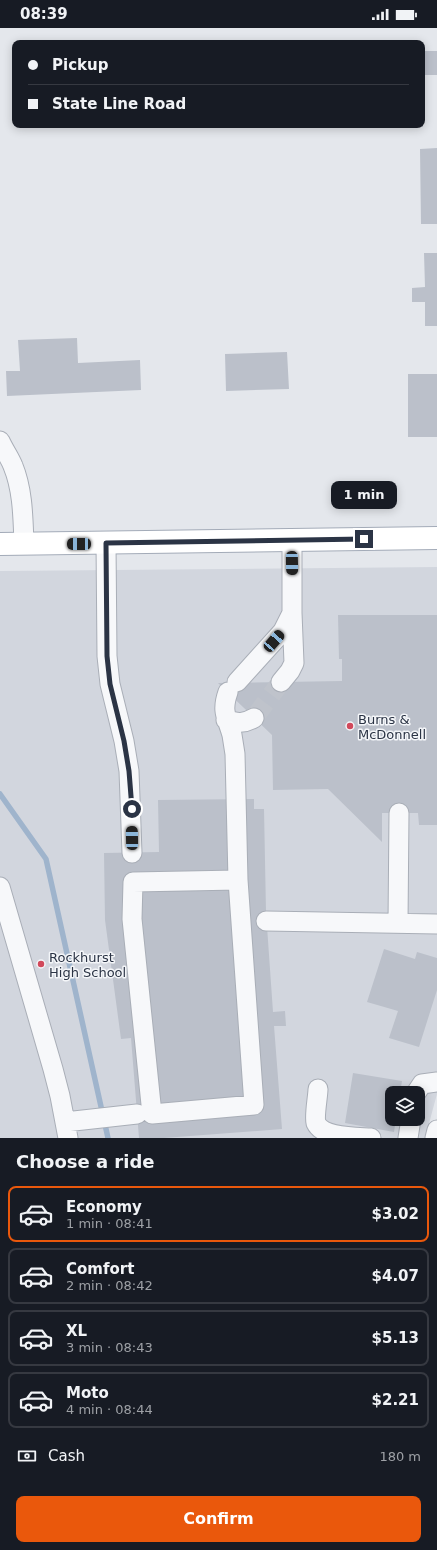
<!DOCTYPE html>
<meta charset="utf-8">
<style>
:root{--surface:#171b24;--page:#242831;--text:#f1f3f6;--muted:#9ea1a6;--line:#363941;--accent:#ea580c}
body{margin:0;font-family:"DejaVu Sans",sans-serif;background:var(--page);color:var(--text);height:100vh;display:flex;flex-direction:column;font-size:15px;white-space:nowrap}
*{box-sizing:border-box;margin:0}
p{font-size:13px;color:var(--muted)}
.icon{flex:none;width:22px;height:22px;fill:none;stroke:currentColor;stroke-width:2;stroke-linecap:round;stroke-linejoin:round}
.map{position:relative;height:1110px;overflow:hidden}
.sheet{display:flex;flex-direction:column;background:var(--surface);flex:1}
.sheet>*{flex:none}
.guide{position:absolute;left:12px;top:12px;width:413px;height:88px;border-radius:8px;box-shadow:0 2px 10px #0003;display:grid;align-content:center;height:88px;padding:0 16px;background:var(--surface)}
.tools{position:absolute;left:385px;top:1058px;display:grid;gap:8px}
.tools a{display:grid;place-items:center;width:40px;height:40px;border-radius:8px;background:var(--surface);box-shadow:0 2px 10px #0003;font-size:20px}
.end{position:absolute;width:18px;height:18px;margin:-9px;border:5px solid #2b3445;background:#fff;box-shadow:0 0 0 2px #fff}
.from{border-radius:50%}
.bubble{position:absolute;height:28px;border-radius:8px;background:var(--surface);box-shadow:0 2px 10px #0003;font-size:13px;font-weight:700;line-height:28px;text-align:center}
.car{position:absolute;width:12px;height:24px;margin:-12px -6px;border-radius:5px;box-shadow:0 0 3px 1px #0007;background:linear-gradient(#222 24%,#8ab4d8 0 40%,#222 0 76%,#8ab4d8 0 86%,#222 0)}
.guide b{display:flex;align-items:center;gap:14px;height:38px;font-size:15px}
.guide b+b{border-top:1px solid var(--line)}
.guide i{width:10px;height:10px;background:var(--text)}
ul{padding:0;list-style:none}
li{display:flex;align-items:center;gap:12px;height:56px;margin:0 8px 6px;padding:0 8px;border:2px solid var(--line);border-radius:8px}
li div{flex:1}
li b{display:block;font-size:15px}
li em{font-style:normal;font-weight:700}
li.selected{border-color:var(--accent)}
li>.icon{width:36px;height:36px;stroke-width:1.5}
h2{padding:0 16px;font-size:18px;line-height:48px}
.pay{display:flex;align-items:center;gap:10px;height:44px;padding:0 16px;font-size:15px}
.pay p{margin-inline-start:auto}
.cta{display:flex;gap:8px;margin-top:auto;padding:8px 16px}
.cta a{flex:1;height:46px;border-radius:8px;background:var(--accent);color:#fff;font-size:16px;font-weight:700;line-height:46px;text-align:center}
.status{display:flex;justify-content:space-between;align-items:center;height:28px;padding:0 20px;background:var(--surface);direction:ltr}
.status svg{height:11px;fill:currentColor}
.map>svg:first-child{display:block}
</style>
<div class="status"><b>08:39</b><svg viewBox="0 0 49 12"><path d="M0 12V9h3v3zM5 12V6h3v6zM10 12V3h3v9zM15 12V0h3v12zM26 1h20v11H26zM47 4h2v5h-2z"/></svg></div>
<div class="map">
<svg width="437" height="1110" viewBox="0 0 437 1110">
<rect width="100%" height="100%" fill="#e4e7ec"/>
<path fill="#d2d6de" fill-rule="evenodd" d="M437 539V1066L425 1110H0V543ZM392 1065H418V1091H392Z"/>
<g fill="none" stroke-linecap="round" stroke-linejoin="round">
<path stroke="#9fb4cc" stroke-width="5.5" d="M0 766 46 831 108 1110"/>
</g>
<path fill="#bbc0ca" d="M385 13H409V15H385Z
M422 23H437V47H422Z
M385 97H423V99H385Z
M437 120V196H421L420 121Z
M424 225H437V298H425V274H412V260L425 259Z
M77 310 78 335 140 332 141 362 7 368 6 343H20L18 312Z
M287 324 289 361 226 363 225 326Z
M408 346H437V409H408Z
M338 587H437V797H419L418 785H382V814L328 761 273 762 272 707 218 655 342 653V631H339Z
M254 771V781H264L266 884 273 984 285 983 286 998H274L282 1101 164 1110H139L131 1010 121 1011 105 892 104 825 159 824 158 772Z
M384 921 415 931 417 924 437 930V962L419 1019 389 1010 398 983 367 974Z
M353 1045 402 1053 400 1065H392V1091H396L394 1104 345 1095Z"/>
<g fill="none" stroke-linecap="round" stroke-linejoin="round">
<path stroke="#bfc3cb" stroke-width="19" stroke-dasharray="19 10" stroke-linecap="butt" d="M254 690 281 654"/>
<g stroke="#a9aeb7" stroke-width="21">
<path id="minor" d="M0 413C4 422 10 430 13 438 23 462 23 491 24 516
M106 515 107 628 110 656 124 713 129 743 132 825
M237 654 283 603 292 585V513
M281 654 290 643 294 635 292 585
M228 664C221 684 227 689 232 707 233 713 234 720 235 726L238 852 133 854 132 891 152 1086 254 1077 238 852
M226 692C237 695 244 696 254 690
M0 859 53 1041 60 1068 68 1110
M266 893 437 896
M398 895 399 785
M318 1061C318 1068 314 1088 316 1095 323 1110 355 1109 371 1110
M416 1065 422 1056 437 1054
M65 1094 137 1086
M408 1110 411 1091
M435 1110 437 1102"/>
</g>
<g stroke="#a3abb8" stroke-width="24">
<path id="major" d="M0 516 437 510"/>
</g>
<use href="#minor" stroke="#f7f8fa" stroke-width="19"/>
<use href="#major" stroke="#fff" stroke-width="22"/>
</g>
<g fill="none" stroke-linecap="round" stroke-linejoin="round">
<path stroke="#2b3445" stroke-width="5" d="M132 781 129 743 124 713 110 656 107 628 106 515 364 511"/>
</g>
<g fill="#d1495b" stroke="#f4f6f9" stroke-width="1.5">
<circle cx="350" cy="698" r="4"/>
<circle cx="41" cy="936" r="4"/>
</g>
<g text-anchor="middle" stroke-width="3" stroke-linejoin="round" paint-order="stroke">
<g font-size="13" fill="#2b3445" stroke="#f4f6f9" text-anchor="start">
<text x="358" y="696">Burns &amp;<tspan x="358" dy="15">McDonnell</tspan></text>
<text x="49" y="934">Rockhurst<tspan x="49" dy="15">High School</tspan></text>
</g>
</g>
</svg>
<div class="tools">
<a><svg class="icon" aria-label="layers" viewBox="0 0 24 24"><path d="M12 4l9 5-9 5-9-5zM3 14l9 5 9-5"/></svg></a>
</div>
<i class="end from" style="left:132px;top:781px"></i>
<i class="end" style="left:364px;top:511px"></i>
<div class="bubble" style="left:331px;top:453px;width:66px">1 min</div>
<i class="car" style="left:79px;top:516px;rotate:270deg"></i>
<i class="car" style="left:292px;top:535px;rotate:179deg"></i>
<i class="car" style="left:274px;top:613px;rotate:41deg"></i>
<i class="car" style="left:132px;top:810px;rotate:359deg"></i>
<div class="guide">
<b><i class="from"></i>Pickup</b>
<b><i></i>State Line Road</b>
</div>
</div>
<section class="sheet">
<h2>Choose a ride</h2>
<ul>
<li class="selected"><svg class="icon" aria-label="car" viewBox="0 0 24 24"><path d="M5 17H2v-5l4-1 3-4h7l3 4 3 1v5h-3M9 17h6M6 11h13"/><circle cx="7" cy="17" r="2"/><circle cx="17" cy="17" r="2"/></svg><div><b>Economy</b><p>1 min · 08:41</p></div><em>$3.02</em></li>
<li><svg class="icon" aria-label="car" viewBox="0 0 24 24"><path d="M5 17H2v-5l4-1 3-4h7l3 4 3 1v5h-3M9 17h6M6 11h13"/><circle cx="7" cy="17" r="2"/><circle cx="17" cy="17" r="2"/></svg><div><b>Comfort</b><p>2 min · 08:42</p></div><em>$4.07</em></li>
<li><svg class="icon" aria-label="car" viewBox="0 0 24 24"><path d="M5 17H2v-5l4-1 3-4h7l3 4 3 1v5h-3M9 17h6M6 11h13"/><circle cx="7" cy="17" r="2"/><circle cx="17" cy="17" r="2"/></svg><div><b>XL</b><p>3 min · 08:43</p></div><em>$5.13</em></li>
<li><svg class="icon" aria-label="car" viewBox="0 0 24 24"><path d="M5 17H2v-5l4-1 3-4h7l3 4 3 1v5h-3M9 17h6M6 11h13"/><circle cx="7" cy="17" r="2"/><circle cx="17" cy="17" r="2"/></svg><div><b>Moto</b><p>4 min · 08:44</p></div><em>$2.21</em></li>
</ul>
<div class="pay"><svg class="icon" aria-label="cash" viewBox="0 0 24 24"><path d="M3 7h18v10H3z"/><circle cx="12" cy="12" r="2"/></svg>Cash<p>180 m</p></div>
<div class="cta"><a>Confirm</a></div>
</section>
